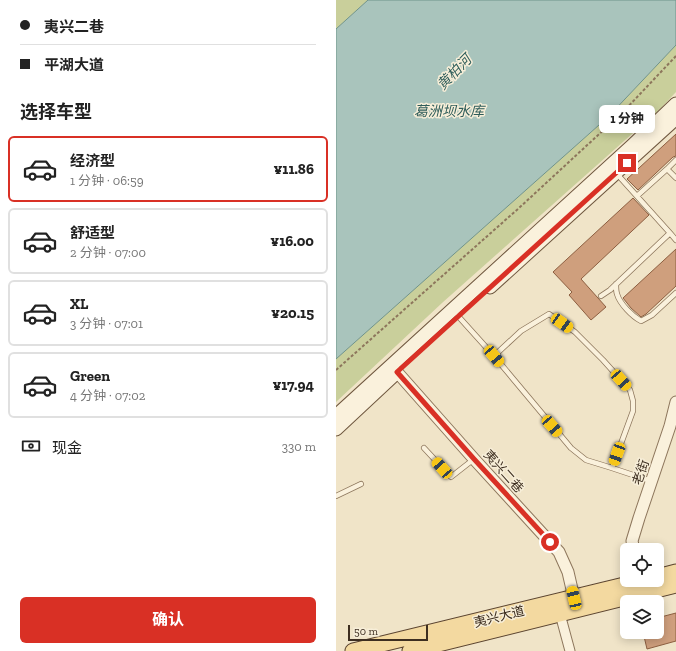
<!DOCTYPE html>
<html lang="zh">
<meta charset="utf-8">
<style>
:root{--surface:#fff;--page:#f6f6f6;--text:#222;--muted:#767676;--line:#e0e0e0;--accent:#d93025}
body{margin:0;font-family:"Zilla Slab","Noto Sans SC",serif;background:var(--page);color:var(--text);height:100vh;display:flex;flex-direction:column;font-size:15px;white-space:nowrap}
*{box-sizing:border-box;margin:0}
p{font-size:13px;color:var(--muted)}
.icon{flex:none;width:22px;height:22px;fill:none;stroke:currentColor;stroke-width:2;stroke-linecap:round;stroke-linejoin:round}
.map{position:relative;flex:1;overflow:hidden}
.details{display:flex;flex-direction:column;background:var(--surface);width:336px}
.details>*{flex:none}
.guide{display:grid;align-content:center;height:88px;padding:0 20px;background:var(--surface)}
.buttons{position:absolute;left:284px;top:543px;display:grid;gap:8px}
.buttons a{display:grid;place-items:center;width:44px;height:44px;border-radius:6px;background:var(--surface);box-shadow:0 2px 10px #0003;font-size:20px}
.scale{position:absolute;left:12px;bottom:10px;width:80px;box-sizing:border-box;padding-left:4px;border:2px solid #3d2e20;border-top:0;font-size:11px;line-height:14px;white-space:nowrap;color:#3d2e20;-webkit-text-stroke:3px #f7eed8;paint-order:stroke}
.end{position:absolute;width:18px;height:18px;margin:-9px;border:5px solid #d93025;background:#fff;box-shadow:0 0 0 2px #fff}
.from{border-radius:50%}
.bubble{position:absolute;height:28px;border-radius:6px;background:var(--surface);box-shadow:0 2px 10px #0003;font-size:13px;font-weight:700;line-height:28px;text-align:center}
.car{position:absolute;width:12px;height:24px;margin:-12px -6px;border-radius:5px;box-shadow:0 0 3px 1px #0007;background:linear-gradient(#f5c518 24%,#345 0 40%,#f5c518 0 76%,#345 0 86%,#f5c518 0)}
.guide b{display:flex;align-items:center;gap:14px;height:38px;font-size:15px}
.guide b+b{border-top:1px solid var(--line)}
.guide i{width:10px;height:10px;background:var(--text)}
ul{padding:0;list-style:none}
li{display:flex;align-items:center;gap:12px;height:66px;margin:0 8px 6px;padding:0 12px;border:2px solid var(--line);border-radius:6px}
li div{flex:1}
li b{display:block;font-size:15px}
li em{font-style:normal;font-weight:700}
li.on{border-color:var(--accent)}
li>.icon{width:36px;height:36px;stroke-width:1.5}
h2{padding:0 20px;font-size:18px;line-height:48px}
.pay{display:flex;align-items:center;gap:10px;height:44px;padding:0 20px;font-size:15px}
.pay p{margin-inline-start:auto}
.action{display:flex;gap:8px;margin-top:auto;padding:8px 20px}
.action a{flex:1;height:46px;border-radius:6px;background:var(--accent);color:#fff;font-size:16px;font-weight:700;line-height:46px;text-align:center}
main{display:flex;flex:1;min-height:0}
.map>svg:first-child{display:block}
</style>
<main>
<section class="details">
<div class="guide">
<b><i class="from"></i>夷兴二巷</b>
<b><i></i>平湖大道</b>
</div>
<h2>选择车型</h2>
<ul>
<li class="on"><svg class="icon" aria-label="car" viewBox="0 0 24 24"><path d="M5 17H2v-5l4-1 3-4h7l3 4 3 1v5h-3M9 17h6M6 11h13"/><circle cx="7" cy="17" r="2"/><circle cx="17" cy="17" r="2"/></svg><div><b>经济型</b><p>1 分钟 · 06:59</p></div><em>¥11.86</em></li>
<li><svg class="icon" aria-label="car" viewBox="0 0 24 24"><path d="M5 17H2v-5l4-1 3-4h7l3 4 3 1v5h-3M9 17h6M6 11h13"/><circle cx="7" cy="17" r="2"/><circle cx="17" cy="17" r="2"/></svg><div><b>舒适型</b><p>2 分钟 · 07:00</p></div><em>¥16.00</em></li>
<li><svg class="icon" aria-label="car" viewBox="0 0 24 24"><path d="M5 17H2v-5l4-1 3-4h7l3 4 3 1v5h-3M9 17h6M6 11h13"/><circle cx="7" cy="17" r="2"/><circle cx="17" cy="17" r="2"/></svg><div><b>XL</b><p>3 分钟 · 07:01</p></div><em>¥20.15</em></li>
<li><svg class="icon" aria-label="car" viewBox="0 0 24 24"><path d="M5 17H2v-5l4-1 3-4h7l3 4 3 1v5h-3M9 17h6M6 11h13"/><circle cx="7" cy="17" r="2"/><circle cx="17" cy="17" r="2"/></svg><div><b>Green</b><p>4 分钟 · 07:02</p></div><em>¥17.94</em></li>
</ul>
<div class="pay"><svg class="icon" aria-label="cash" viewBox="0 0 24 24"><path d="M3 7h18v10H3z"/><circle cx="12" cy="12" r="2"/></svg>现金<p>330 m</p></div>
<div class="action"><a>确认</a></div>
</section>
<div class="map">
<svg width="340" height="651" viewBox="0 0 340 651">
<rect width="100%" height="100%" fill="#f0e4c8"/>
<path fill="#c9cf9b" d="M0 0H32L0 29Z
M340 45V92L324 109 106 303 0 402V359L272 117Z"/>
<path fill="#a9c4bc" stroke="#6f938a" d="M32 0H340V45L272 117 0 359V29Z"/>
<path fill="#cf9f7d" stroke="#8d5f41" d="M340 134V156L337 157 302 190 291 179Z
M297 198 313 215 245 279 270 307 255 320 233 295 236 292 217 272Z
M340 249V286L310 314 305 317 295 308 287 298Z
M340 613V641L311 649 307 632H321V618Z"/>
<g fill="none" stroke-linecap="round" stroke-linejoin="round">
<g stroke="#8d765c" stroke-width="6">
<path id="service" d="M331 169 340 160
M301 196 331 169 340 178
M334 233 340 240
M280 284C280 288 280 291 281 294 284 304 296 316 305 321L316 315 340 293
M265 296 274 290 334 233 281 174
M122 316 158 356 185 331 213 314 239 332 267 360 294 390 297 401V411L276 468 315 481
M158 356 235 448 250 460 276 468
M88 448 115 477 138 459
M0 496 25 484"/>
</g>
<g stroke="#8d765c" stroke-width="11">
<path id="minor" d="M224 614 234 651"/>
</g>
<g stroke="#8d765c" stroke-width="13">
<path id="tertiary" d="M61 372 138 459 223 552 232 572 238 598
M298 550 296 541 303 518 334 426 340 402"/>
</g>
<g stroke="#6f573f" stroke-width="15">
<path id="secondary" d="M154 287 340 118
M0 416 297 145 340 104
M0 429 60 373"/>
</g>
<g stroke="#5b4430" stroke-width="17">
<path id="primary" d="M321 577 340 572
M17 651 309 580
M74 651 340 585"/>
</g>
<path stroke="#8d765c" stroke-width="2" stroke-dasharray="3 2" stroke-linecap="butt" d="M0 370 183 208 286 113 340 56"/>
<use href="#service" stroke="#faf1dc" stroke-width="4.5"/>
<use href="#minor" stroke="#faf1dc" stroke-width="9"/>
<use href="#tertiary" stroke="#faf1dc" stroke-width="11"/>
<use href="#secondary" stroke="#faf1dc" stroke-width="13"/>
<use href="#primary" stroke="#f3d9a0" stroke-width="15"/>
</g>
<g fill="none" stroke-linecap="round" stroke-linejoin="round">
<path stroke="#d93025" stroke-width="5" d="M214 542 138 459 61 372 291 163"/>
</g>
<g text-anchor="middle" stroke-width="3" stroke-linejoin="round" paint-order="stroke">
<g font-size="13" fill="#3d2e20" stroke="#f7eed8">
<text transform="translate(168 471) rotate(48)" y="5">夷兴二巷</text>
<text transform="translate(304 472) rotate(-71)" y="5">老街</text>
<text transform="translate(163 616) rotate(-14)" y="5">夷兴大道</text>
</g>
<g font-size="14" font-style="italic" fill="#2f5d5a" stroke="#f7eed8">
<text transform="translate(118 72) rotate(-46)" y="5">黄柏河</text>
<text x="113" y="116">葛洲坝水库</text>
</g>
</g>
</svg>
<div class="buttons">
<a><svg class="icon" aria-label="locate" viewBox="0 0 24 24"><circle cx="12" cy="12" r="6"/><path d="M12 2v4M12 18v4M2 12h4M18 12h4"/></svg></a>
<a><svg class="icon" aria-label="layers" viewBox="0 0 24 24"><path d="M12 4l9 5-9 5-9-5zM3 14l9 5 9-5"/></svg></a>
</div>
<div class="scale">50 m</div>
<i class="end from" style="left:214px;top:542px"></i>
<i class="end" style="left:291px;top:163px"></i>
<div class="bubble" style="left:263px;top:105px;width:56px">1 分钟</div>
<i class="car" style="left:226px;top:323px;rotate:125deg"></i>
<i class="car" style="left:158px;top:356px;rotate:140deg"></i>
<i class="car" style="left:285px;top:380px;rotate:138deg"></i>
<i class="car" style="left:216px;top:426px;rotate:139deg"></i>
<i class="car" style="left:281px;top:454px;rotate:200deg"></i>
<i class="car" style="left:106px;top:468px;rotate:318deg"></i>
<i class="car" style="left:238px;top:598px;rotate:347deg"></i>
</div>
</main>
